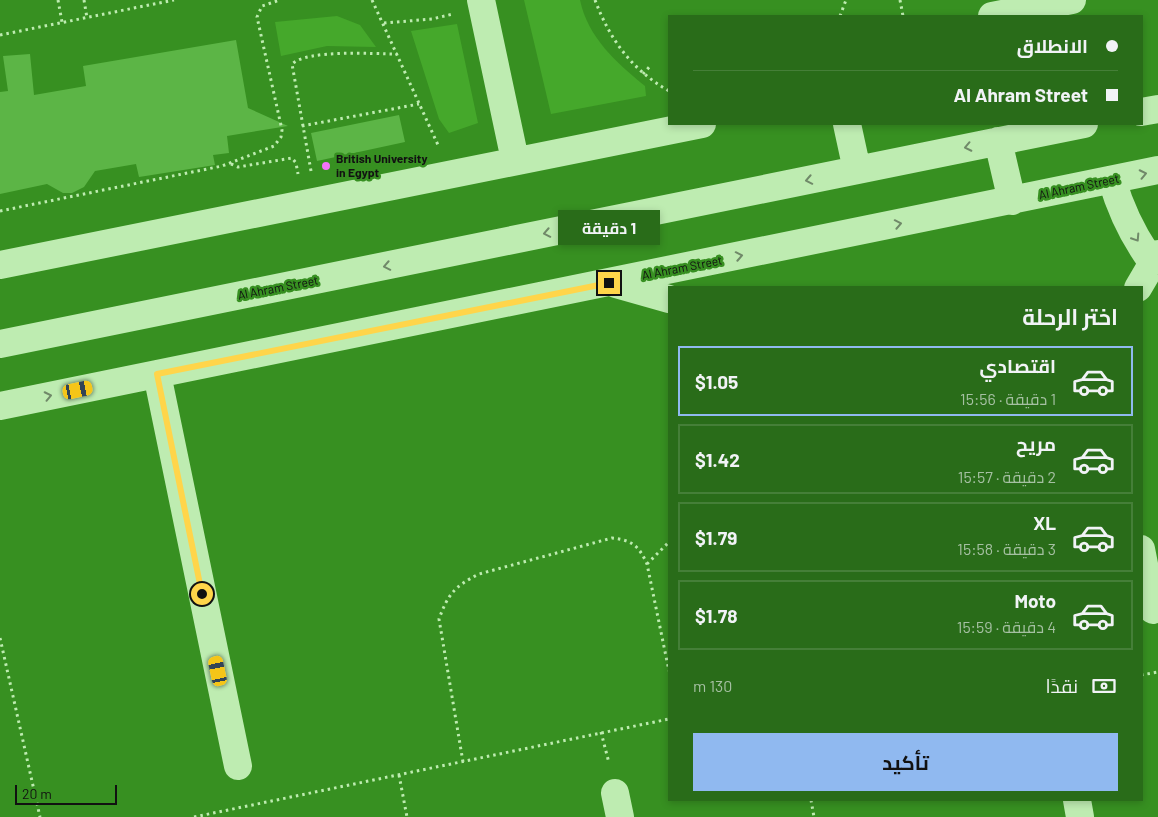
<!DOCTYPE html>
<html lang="ar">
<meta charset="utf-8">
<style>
:root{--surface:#296c19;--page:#317122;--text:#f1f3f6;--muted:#a5c0a2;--line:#457f38;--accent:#90b9f0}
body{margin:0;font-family:Barlow,Cairo,sans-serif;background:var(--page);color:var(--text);direction:rtl;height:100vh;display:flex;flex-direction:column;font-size:19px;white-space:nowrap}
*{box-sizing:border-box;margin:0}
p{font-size:16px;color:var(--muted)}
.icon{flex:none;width:28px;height:28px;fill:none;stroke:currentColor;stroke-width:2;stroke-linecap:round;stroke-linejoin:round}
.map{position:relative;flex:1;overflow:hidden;direction:ltr}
.details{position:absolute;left:668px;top:286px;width:475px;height:515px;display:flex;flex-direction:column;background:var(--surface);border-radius:0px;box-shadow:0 2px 8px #0003;direction:rtl}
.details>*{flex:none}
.hud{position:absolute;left:668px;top:15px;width:475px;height:110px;border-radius:0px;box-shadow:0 2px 8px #0003;direction:rtl;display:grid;align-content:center;height:110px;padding:0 25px;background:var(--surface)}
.scale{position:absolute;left:15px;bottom:12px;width:102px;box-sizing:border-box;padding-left:5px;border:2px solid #111;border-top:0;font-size:14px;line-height:18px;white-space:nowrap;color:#111;-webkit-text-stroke:4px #379021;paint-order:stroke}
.end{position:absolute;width:22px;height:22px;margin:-11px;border:6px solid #ffd54a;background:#111;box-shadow:0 0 0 2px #111}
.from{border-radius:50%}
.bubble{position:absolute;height:35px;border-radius:0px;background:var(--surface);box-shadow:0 2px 8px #0003;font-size:16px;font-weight:700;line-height:35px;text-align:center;direction:rtl}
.car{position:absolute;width:15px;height:30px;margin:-15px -8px;border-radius:6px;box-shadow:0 0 4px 1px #0007;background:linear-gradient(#f5c518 24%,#345 0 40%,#f5c518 0 76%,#345 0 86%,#f5c518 0)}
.hud b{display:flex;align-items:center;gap:18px;height:48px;font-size:19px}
.hud b+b{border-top:1px solid var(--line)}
.hud i{width:12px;height:12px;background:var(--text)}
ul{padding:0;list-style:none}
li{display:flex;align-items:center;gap:15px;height:70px;margin:0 10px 8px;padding:0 15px;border:2px solid var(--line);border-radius:0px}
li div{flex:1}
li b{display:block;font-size:19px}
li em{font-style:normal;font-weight:700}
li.selected{border-color:var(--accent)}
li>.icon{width:45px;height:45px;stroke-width:1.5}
h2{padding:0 25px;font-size:22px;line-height:60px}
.pay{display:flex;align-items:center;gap:12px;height:55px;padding:0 25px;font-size:19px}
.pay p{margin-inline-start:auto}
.primary-button{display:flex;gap:10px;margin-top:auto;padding:10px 25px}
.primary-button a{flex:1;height:58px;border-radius:0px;background:var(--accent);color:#111;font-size:20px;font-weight:700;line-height:58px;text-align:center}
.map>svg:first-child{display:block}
</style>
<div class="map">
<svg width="1158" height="817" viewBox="0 0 1158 817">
<rect width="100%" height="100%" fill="#379021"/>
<path fill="#45a82b" d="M524 0H580C588 38 617 63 645 86L646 96 551 114Z
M337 16 360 25 376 47 327 46 281 56 275 22Z
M457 24 478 123 449 133 439 119 411 31Z"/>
<path fill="#5cb546" d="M236 40 248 108 288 126 227 136 229 153 213 155 215 165 139 177 136 164 95 171 84 187 72 193H63L47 184 0 194V92L8 91 3 56 30 54 34 95 86 86 83 66Z
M399 115 405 142 317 161 311 133Z"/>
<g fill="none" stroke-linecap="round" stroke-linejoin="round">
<path stroke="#beecb1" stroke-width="3" stroke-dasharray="2.5 4" stroke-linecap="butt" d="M58 0 62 22
M84 0 87 18
M372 0 438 145
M595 0C610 40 632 70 669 91
M900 0 903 16
M840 16 846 0
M384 23 432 19 453 14
M0 35 174 0
M643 74 651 65
M302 126 419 104
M231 164 238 167 292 158 296 163 298 174
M311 171 292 64C308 49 374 54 397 54
M0 211 222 166 274 146 281 137 282 130 257 17 262 6 280 0
M647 564 669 542
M0 638 40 817
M1141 675 1158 672
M601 732 609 763
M463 762 439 619C448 594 455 586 479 574L612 538C632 540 639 546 647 564L669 671
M399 775 407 817
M811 800 814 817
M194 817 669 719"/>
<path stroke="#beecb1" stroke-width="28" d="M481 0 515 160
M992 16 1072 0
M1141 112 1158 109
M847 124 857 170
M998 141 1012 201
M1112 180C1121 211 1133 236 1152 262
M0 265 702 124
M616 284 669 299
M1138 288 1158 254
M0 344 1084 124
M157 374 238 766
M0 406 1158 170
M1141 549 1153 610
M615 793 620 817
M1077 800 1080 817"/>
</g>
<defs><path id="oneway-chevron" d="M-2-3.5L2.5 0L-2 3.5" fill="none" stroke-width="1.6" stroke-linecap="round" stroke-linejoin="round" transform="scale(1.25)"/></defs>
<g stroke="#708969">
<use href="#oneway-chevron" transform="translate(968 147) rotate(168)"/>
<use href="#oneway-chevron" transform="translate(1143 174) rotate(-12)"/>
<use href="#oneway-chevron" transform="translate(809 180) rotate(169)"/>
<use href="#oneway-chevron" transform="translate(898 224) rotate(-11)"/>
<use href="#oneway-chevron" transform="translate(547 233) rotate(169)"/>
<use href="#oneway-chevron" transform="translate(1136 238) rotate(57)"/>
<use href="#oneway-chevron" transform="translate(739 256) rotate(-11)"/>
<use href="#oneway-chevron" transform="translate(387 266) rotate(169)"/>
<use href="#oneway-chevron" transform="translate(48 396) rotate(-12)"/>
</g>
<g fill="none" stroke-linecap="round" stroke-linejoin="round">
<path stroke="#ffd54a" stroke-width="6" d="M202 594 157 374 609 283"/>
</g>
<circle fill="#f273f9" stroke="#379021" stroke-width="2" cx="326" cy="166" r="5"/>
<g text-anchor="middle" stroke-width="5" stroke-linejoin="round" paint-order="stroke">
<g font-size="12" font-weight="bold" fill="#111" stroke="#379021" text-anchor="start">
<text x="336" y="163">British University<tspan x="336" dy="14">in Egypt</tspan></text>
</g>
<g font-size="12" fill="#111" stroke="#379021">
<text transform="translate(1079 187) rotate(-12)" y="4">Al Ahram Street</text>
<text transform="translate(682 268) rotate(-11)" y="4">Al Ahram Street</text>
<text transform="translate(278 288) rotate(-11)" y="4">Al Ahram Street</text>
</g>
</g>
</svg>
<div class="scale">20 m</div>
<i class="end from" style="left:202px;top:594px"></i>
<i class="end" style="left:609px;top:283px"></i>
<div class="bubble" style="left:558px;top:210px;width:102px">1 دقيقة</div>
<i class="car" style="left:78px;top:390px;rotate:78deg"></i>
<i class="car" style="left:218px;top:671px;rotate:348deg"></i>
<div class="hud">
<b><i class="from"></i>الانطلاق</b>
<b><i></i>Al Ahram Street</b>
</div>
<section class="details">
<h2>اختر الرحلة</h2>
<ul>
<li class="selected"><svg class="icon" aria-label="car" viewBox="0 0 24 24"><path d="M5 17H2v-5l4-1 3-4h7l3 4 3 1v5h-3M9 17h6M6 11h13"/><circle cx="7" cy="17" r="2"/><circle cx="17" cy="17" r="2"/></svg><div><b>اقتصادي</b><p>1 دقيقة · 15:56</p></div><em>$1.05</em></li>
<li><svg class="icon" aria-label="car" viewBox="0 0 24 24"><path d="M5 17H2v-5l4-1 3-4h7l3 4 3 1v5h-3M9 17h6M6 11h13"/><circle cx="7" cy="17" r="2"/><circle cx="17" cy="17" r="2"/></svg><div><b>مريح</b><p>2 دقيقة · 15:57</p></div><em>$1.42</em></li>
<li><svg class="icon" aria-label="car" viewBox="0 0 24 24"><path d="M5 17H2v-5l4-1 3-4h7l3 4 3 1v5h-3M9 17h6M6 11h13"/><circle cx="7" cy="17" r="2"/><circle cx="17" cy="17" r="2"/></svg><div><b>XL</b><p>3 دقيقة · 15:58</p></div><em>$1.79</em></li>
<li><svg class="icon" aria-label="car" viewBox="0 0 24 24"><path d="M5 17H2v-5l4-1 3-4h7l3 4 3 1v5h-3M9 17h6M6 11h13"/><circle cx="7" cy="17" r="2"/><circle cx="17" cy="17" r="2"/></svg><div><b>Moto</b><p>4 دقيقة · 15:59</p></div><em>$1.78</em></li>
</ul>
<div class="pay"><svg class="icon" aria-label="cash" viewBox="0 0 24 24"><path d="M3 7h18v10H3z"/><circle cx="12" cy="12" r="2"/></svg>نقدًا<p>130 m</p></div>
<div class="primary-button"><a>تأكيد</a></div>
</section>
</div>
